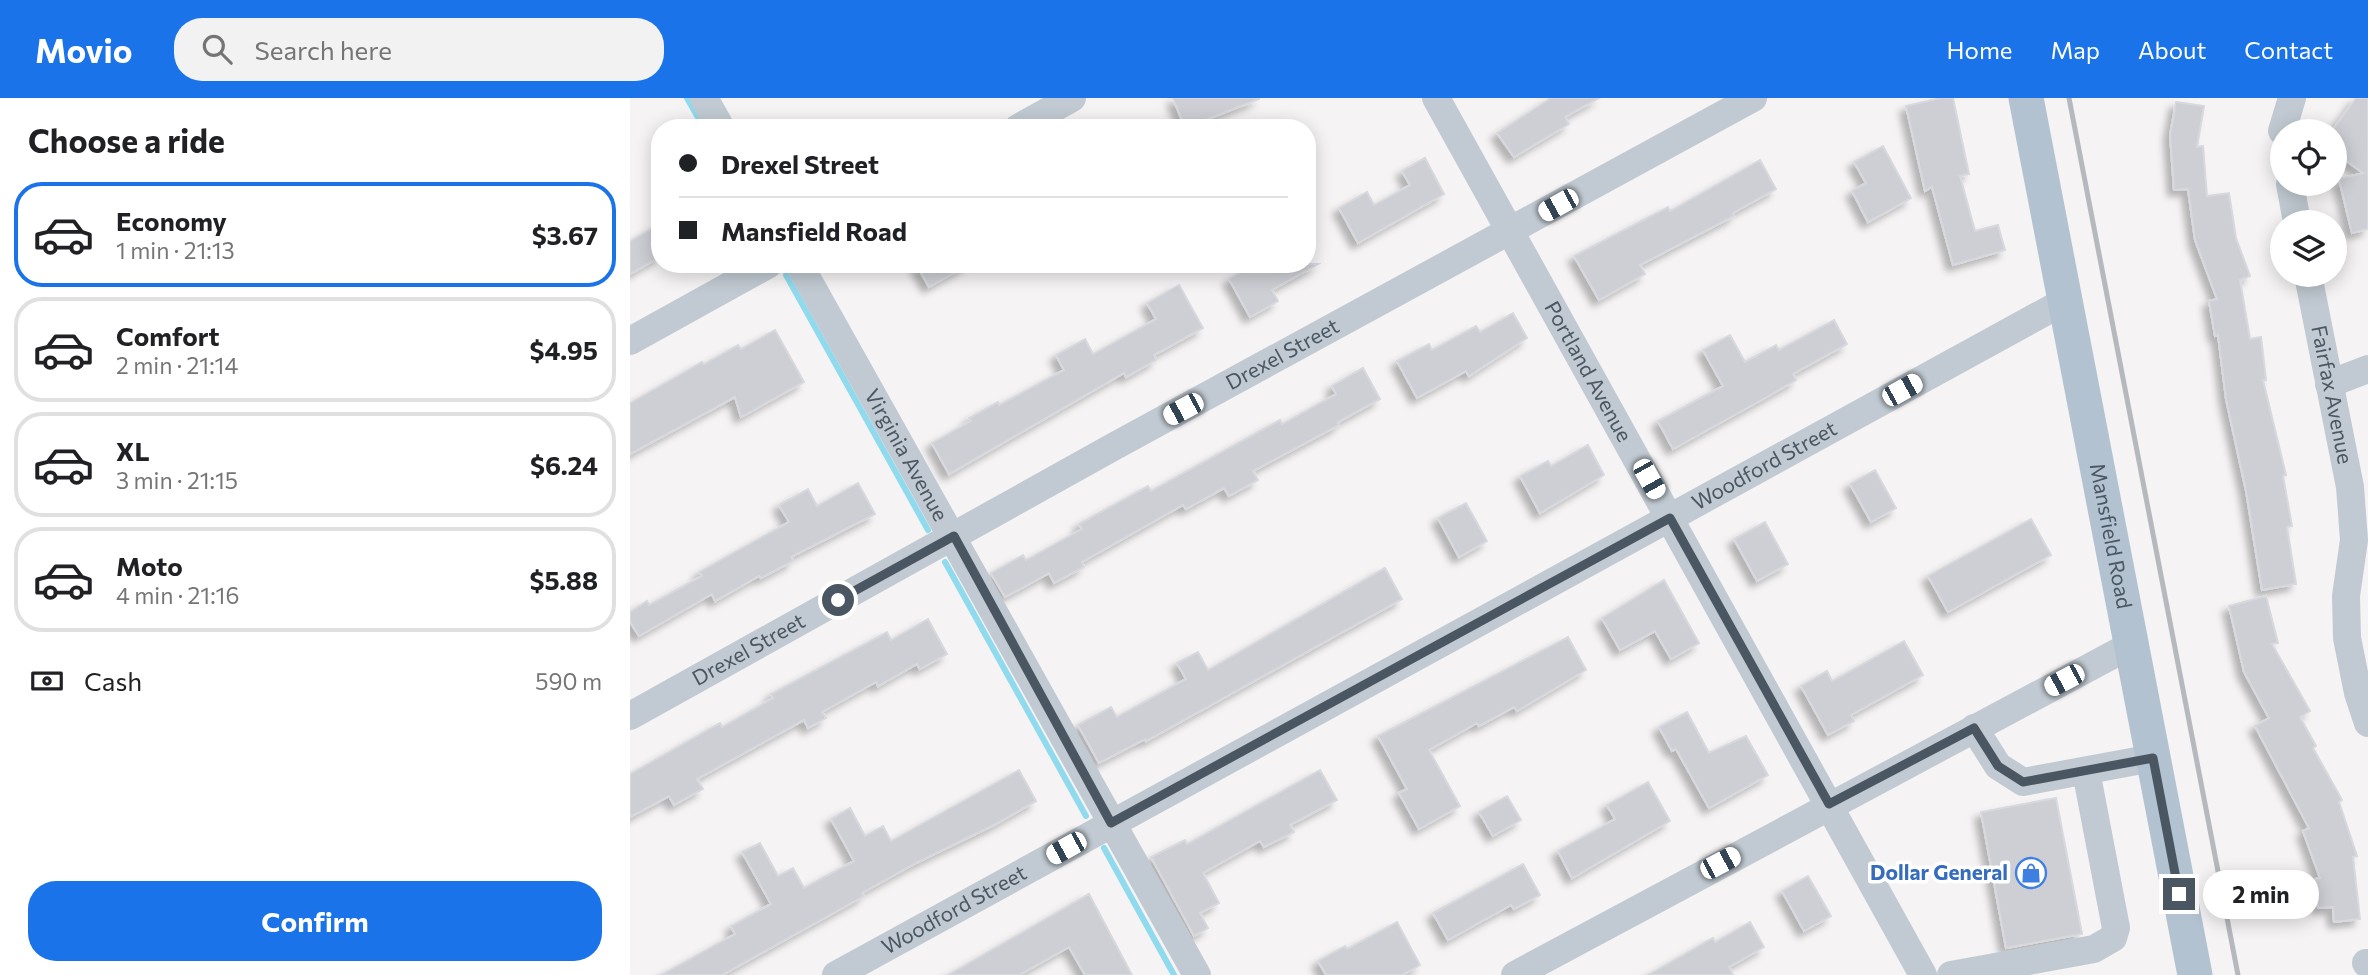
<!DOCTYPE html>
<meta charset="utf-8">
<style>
:root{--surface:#fff;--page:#f2f2f2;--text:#202124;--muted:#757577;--line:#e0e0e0;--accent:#1a73e8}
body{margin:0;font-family:Commissioner,sans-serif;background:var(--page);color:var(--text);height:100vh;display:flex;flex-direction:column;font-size:26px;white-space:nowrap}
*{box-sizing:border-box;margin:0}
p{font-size:23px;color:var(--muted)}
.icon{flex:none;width:38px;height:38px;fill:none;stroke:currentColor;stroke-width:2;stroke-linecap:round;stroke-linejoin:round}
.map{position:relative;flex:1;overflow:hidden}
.side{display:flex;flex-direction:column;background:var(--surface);width:630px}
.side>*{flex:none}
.guide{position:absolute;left:21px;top:21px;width:665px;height:154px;border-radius:28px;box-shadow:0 4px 18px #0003;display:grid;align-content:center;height:154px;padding:0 28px;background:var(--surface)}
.fabs{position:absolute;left:1640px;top:21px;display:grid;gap:14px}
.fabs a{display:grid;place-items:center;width:77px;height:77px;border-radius:50%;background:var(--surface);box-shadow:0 4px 18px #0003;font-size:35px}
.end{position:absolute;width:32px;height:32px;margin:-16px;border:9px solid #4a5661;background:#fff;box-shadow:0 0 0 4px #fff}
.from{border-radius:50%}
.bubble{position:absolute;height:49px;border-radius:24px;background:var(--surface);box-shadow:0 4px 18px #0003;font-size:23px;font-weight:700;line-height:49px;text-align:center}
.car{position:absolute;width:21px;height:42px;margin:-21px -10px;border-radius:9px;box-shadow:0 0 5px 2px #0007;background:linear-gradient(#fff 24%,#345 0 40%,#fff 0 76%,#345 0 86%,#fff 0)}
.guide b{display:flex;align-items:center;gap:24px;height:66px;font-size:26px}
.guide b+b{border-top:2px solid var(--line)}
.guide i{width:18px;height:18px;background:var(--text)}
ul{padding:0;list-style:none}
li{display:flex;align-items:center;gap:21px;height:105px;margin:0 14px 10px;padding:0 14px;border:4px solid var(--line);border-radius:28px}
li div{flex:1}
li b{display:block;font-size:26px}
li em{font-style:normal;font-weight:700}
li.active{border-color:var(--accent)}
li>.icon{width:63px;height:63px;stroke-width:1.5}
h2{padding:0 28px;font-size:32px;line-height:84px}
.pay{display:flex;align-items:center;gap:18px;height:77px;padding:0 28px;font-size:26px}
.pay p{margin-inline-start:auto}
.button{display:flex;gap:14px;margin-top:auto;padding:14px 28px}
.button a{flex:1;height:80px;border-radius:28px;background:var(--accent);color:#fff;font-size:28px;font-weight:700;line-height:80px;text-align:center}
header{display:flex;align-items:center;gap:42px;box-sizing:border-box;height:98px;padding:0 35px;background:var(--accent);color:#fff}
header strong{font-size:33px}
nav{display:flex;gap:38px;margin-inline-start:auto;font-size:24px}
.search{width:490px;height:63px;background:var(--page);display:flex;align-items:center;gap:18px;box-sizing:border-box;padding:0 24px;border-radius:28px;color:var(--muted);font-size:26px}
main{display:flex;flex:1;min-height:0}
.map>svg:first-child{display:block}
</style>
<header>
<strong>Movio</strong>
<div class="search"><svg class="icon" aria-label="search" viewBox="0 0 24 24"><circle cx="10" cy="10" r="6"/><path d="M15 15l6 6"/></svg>Search here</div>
<nav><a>Home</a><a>Map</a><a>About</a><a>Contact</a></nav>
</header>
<main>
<section class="side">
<h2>Choose a ride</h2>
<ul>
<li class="active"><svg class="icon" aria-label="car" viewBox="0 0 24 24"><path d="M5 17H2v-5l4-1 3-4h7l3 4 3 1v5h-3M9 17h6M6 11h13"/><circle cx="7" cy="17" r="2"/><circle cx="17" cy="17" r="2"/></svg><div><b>Economy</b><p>1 min · 21:13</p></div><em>$3.67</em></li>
<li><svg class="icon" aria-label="car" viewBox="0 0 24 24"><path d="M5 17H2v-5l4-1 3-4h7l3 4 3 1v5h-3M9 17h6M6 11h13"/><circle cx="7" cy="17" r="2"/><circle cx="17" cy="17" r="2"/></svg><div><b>Comfort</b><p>2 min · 21:14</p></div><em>$4.95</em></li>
<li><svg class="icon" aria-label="car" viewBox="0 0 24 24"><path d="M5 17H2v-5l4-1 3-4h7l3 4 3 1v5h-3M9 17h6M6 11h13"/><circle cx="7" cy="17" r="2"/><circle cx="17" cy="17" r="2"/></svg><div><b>XL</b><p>3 min · 21:15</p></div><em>$6.24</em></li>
<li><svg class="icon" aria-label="car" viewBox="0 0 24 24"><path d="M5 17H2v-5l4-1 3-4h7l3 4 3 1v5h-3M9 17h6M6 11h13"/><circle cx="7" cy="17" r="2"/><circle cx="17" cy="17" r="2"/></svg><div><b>Moto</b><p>4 min · 21:16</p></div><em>$5.88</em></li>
</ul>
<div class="pay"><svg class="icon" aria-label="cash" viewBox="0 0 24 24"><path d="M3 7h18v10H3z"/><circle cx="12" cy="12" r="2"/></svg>Cash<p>590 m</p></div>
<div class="button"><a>Confirm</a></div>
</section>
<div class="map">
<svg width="1738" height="877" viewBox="0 0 1738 877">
<defs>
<filter id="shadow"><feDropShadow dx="-6" dy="6" stdDeviation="3.5" flood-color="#0004"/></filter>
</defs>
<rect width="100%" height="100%" fill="#f5f3f3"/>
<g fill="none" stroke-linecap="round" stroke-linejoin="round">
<path stroke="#90daee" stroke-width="6" d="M57 0 74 30
M156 177 298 432
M315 464 456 718
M474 750 544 877"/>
</g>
<path fill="#cdcfd5" stroke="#d7d9de" stroke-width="2" filter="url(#shadow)" d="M543 0H629V1L555 30Z
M921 0H969L935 19 939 26 884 59 867 35Z
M1311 0H1323L1339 76 1330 78 1345 133 1368 127 1375 152 1323 167 1302 89 1295 93 1276 8Z
M1726 0H1738V131L1722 135 1709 81 1733 75 1704 54V30Z
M1546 4 1574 8 1567 49 1573 48 1577 98 1599 95 1606 140 1620 178 1610 182 1620 241 1631 239 1636 282H1633L1656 377 1653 378 1662 428 1657 429 1666 486 1632 492 1616 393 1596 301 1588 237 1585 238 1579 203 1587 201 1565 142 1558 91 1544 92 1540 37Z
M1253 48 1281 100 1238 124 1222 93 1236 85 1224 64Z
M795 60 814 96 728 145 709 110 737 94 744 107 780 87 772 73Z
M1130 62 1146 91 1103 115 1104 118 1010 167 1015 176 969 202 944 158 1038 109 1040 113Z
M30 126V159L0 176V143Z
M286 166H339L299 189Z
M626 166H688L642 192 648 203 620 219 599 181Z
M549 187 573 230 524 257 526 262 496 279 494 275 319 376 302 345 341 323 339 320 368 304 369 307 434 272 426 257 455 241 463 256 526 221 517 205Z
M883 215 897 240 839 278 836 273 787 300 767 263 799 246 802 252 846 228 850 234Z
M1204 222 1217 246 1163 276 1166 282 1135 300 1043 351 1028 323 1093 288 1073 252 1100 237 1115 264 1146 247 1149 252Z
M145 232 174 284 111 319 105 299 0 356V305L72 264 74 266 108 247 111 251Z
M733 270 750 301 708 324 709 327 623 373 628 382 599 398 594 390 556 411 553 407 452 464 454 469 424 485 419 475 375 499 361 475 393 457 396 462 452 431 449 426 518 388 521 393 650 322 652 326 706 296 702 288Z
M958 347 974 377 910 415 890 378 918 363 921 368Z
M1245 372 1266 410 1241 424 1220 386Z
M228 385 245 416 161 459 163 463 131 480 129 478 85 503 82 496 9 538 0 524V514L17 503 19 507 72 478 69 474 159 424 149 407 178 391 187 408Z
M836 405 857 443 829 459 808 420Z
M1401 421 1421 457 1318 514 1298 478Z
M1135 424 1158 466 1127 483 1104 441Z
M755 470 772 501 516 643 515 641 469 665 448 627 481 609 487 619 556 581 547 565 568 554 578 572Z
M1034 482 1069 545 1041 561 1025 533 990 552 972 520Z
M1636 498 1648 545 1642 546 1680 613 1670 619 1686 648 1683 650 1712 702 1709 704 1727 758 1723 759 1730 821 1704 824 1703 809 1688 810 1685 781 1690 780 1673 733 1679 730 1625 628 1639 620 1614 574 1599 508Z
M298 521 317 556 290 571 287 566 248 588 246 584 192 614 196 620 178 630 174 622 67 681 73 691 44 707 39 698 0 719V676L90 625 92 629 143 600 141 596 257 534 261 542Z
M938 539 956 572 887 613 884 609 849 628 847 625 799 652 830 708 789 731 769 695 777 691 748 638Z
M1274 543 1293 577 1221 617 1224 623 1198 637 1171 588 1197 573 1202 583Z
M1057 614 1079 655 1116 638 1138 677 1079 710 1046 651 1042 653 1029 629Z
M389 672 406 703 364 727 286 765 232 795 234 798 92 877H31L105 836 101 828 141 806 112 754 130 745 148 778 163 770 174 790 224 763 201 721 220 710 235 738 253 728 261 743Z
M690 672 707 702 660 727 664 734 634 749 630 743 573 775 589 805 570 815 578 830 564 838 521 759 555 742 557 746Z
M1018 684 1040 723 942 780 928 753 985 721 977 707Z
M877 698 891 722 863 738 849 714Z
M1426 700 1452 836 1376 850 1351 714Z
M893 766 910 797 884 811 881 807 818 842 803 815Z
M1178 778 1201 818 1174 833 1152 793Z
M459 796 502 877H455L439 849 389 877H318Z
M767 824 790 867 772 877H696L688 863 715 848 717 851Z
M1120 824 1134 849 1099 869 1103 877H1018L1083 840 1085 844Z"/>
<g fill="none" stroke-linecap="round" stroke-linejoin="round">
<g stroke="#c1cad2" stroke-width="28">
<path d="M74 0 91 30"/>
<path id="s1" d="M806 0 1293 877"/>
<path d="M388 30 442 0"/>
<path d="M1652 33 1662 0"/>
<path d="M1660 86 1667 124"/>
<path id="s2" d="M169 166 567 877"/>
<path id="s3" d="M1678 177 1720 389 1724 442 1716 498 1717 540 1728 595 1738 625"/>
<path d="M0 243 139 166"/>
<path d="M1699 286 1738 271"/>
<path id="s4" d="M0 618 483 349 1123 0"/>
<path d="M1344 630 1368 668 1393 684 1523 660"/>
<path d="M1736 865H1738"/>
<path id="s5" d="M206 877 1435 203"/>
<path d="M885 877 1501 547"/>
<path d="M1321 877 1464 851 1483 840 1486 830 1456 673"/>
</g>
<path stroke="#b3c2d1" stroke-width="35" id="s6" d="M1396 0 1565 877"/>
<path stroke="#b5b8bd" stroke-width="5" d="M1439 0 1608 877"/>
</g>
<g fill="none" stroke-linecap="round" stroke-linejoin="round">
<path stroke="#4a5661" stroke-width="9" d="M208 502 324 438 481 725 1040 420 1199 706 1344 630 1368 668 1393 684 1523 660 1549 796"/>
</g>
<defs>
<g id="shop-ring" transform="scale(1.575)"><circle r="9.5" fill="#fff" stroke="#3f7fe0" stroke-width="1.5"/><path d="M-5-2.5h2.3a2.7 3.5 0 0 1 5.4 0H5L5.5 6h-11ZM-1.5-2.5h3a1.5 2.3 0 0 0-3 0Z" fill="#3f7fe0"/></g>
</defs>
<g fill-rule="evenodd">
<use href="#shop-ring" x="1401" y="775"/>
</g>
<g text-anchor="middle" stroke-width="7" stroke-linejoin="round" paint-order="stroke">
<g font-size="21" fill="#4a5661" stroke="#fff">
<text dy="7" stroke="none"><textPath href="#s4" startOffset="746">Drexel Street</textPath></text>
<text dy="7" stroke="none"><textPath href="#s1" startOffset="313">Portland Avenue</textPath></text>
<text dy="7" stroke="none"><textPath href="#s3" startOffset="122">Fairfax Avenue</textPath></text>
<text dy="7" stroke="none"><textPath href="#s2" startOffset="219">Virginia Avenue</textPath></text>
<text dy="7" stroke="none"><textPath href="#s5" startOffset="1059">Woodford Street</textPath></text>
<text dy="7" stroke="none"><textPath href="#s6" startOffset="446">Mansfield Road</textPath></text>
<text dy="7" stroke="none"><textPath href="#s4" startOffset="136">Drexel Street</textPath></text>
<text dy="7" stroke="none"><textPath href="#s5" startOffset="135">Woodford Street</textPath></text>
</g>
<g font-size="21" font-weight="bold" fill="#366cbe" stroke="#fff" text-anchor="end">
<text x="1378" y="782">Dollar General</text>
</g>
</g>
</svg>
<div class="fabs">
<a><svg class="icon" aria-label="locate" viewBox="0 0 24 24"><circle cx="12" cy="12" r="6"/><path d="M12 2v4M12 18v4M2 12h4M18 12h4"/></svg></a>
<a><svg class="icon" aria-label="layers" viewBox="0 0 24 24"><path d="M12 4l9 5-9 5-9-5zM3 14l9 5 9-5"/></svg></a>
</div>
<i class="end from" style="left:208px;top:502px"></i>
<i class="end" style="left:1549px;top:796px"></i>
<div class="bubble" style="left:1573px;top:772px;width:116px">2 min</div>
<i class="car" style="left:928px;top:107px;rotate:241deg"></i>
<i class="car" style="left:1272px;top:292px;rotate:61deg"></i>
<i class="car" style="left:553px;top:311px;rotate:242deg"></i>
<i class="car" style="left:1019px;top:381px;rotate:151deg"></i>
<i class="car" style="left:1434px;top:582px;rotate:242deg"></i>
<i class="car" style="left:436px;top:750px;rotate:241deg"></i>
<i class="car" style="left:1090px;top:765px;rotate:62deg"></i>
<div class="guide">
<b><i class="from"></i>Drexel Street</b>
<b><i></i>Mansfield Road</b>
</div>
</div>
</main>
